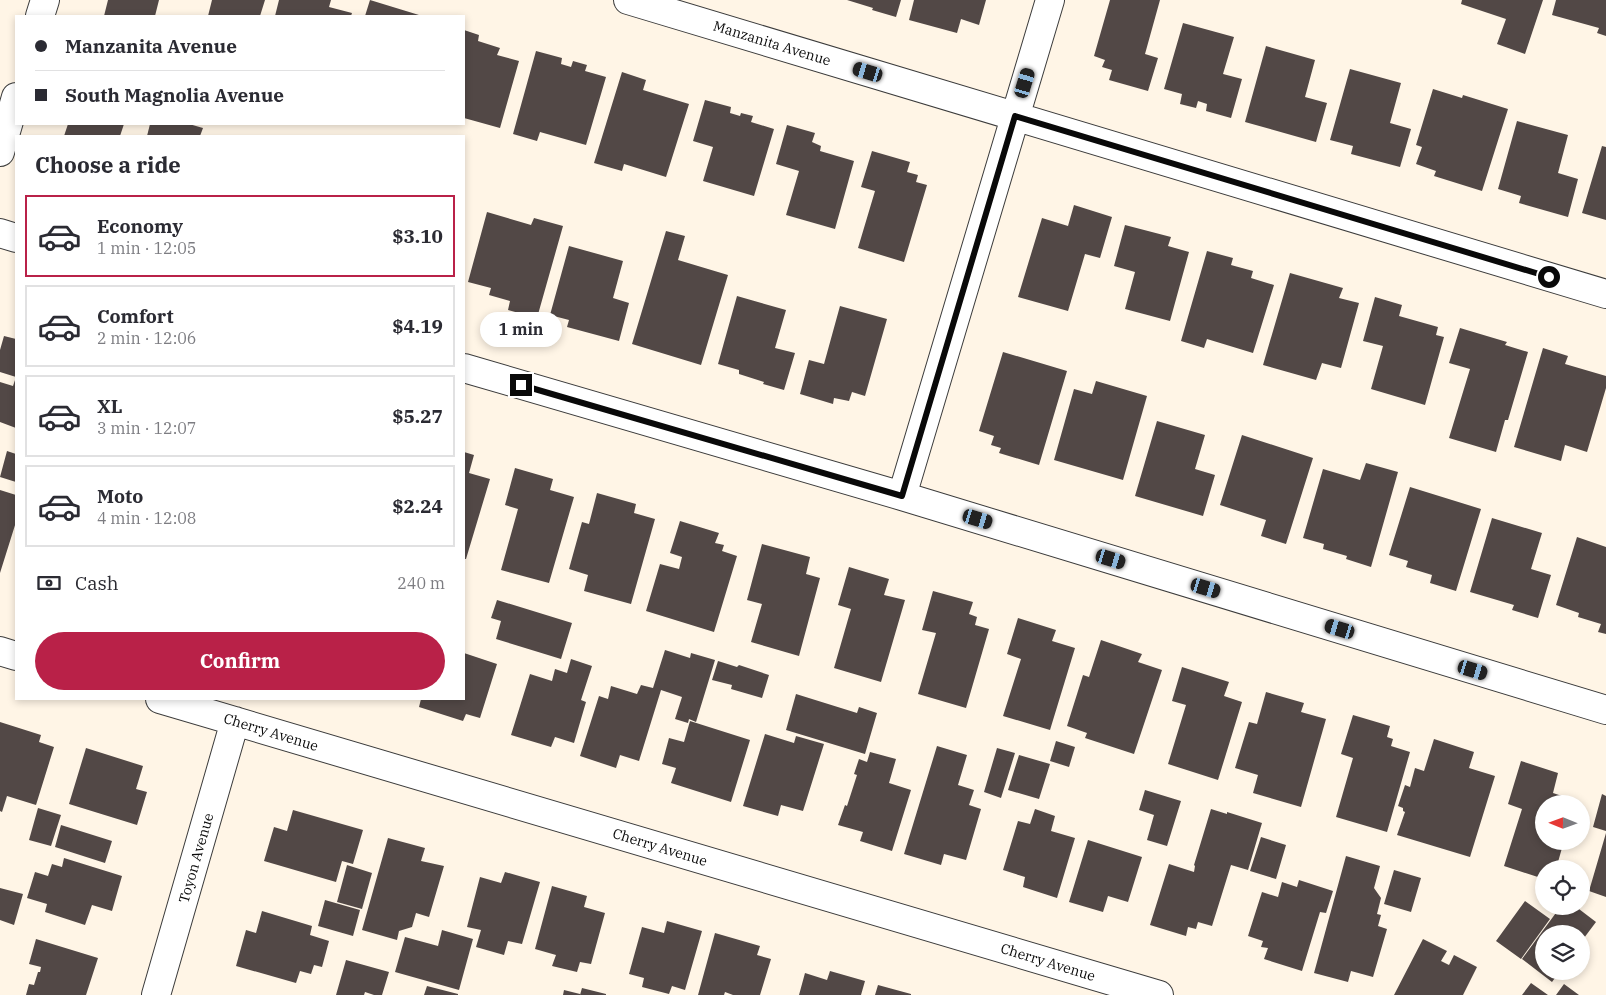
<!DOCTYPE html>
<meta charset="utf-8">
<style>
:root{--surface:#fff;--page:#f7f7f7;--text:#2b2b33;--muted:#7c7c81;--line:#e1e1e2;--accent:#b92148}
body{margin:0;font-family:"IBM Plex Serif",serif;background:var(--page);color:var(--text);height:100vh;display:flex;flex-direction:column;font-size:19px;white-space:nowrap}
*{box-sizing:border-box;margin:0}
p{font-size:16px;color:var(--muted)}
.icon{flex:none;width:28px;height:28px;fill:none;stroke:currentColor;stroke-width:2;stroke-linecap:round;stroke-linejoin:round}
.map{position:relative;flex:1;overflow:hidden}
.side{position:absolute;left:15px;top:135px;width:450px;height:565px;display:flex;flex-direction:column;background:var(--surface);border-radius:0px;box-shadow:0 2px 8px #0003}
.side>*{flex:none}
.hud{position:absolute;left:15px;top:15px;width:450px;height:110px;border-radius:0px;box-shadow:0 2px 8px #0003;display:grid;align-content:center;height:110px;padding:0 20px;background:var(--surface)}
.needle{width:32px;rotate:271deg}
.controls{position:absolute;left:1535px;top:795px;display:grid;gap:10px}
.controls a{display:grid;place-items:center;width:55px;height:55px;border-radius:50%;background:var(--surface);box-shadow:0 2px 8px #0003;font-size:25px}
.end{position:absolute;width:22px;height:22px;margin:-11px;border:6px solid #090909;background:#fff;box-shadow:0 0 0 2px #fff}
.from{border-radius:50%}
.bubble{position:absolute;height:35px;border-radius:18px;background:var(--surface);box-shadow:0 2px 8px #0003;font-size:16px;font-weight:700;line-height:35px;text-align:center}
.car{position:absolute;width:15px;height:30px;margin:-15px -8px;border-radius:6px;box-shadow:0 0 4px 1px #0007;background:linear-gradient(#222 24%,#8ab4d8 0 40%,#222 0 76%,#8ab4d8 0 86%,#222 0)}
.hud b{display:flex;align-items:center;gap:18px;height:48px;font-size:19px}
.hud b+b{border-top:1px solid var(--line)}
.hud i{width:12px;height:12px;background:var(--text)}
ul{padding:0;list-style:none}
li{display:flex;align-items:center;gap:15px;height:82px;margin:0 10px 8px;padding:0 10px;border:2px solid var(--line);border-radius:0px}
li div{flex:1}
li b{display:block;font-size:19px}
li em{font-style:normal;font-weight:700}
li.active{border-color:var(--accent)}
li>.icon{width:45px;height:45px;stroke-width:1.5}
h2{padding:0 20px;font-size:22px;line-height:60px}
.pay{display:flex;align-items:center;gap:12px;height:55px;padding:0 20px;font-size:19px}
.pay p{margin-inline-start:auto}
.primary-button{display:flex;gap:10px;margin-top:auto;padding:10px 20px}
.primary-button a{flex:1;height:58px;border-radius:30px;background:var(--accent);color:#fff;font-size:20px;font-weight:700;line-height:58px;text-align:center}
.map>svg:first-child{display:block}
</style>
<div class="map">
<svg width="1606" height="995" viewBox="0 0 1606 995">
<rect width="100%" height="100%" fill="#fff5e6"/>
<path fill="#524846" d="M108 0H159L155 16H104Z
M212 0H265L260 16H208Z
M279 0H331L329 7 352 13 351 16H275Z
M370 0 419 15 418 16H365Z
M847 0H901L896 17 872 10 873 8Z
M914 0H986L979 25 961 19 957 33 909 20Z
M1110 0H1160L1145 54 1158 58 1148 91 1109 80 1112 70 1102 67 1105 60 1094 56Z
M1462 0H1543L1525 54 1497 44 1506 19 1461 4Z
M1556 0H1606V36L1597 33 1599 28 1552 15Z
M1183 23 1234 37 1223 74 1242 79 1231 118 1206 111 1207 104 1198 101 1196 108 1180 104 1182 94 1164 89Z
M464 30 479 35 478 41 500 48 497 55 519 61 500 128 464 118Z
M1266 46 1315 60 1305 97 1327 103 1316 142 1245 122Z
M536 51 562 58 561 64 571 67 573 61 587 65 585 71 606 77 586 145 540 132 537 141 513 134Z
M1350 69 1401 83 1390 123 1411 129 1400 167 1351 154 1353 146 1330 140Z
M622 72 646 80 643 90 689 104 666 177 624 164 622 171 594 163Z
M1433 89 1462 98 1463 95 1508 109 1482 191 1434 176 1436 171 1416 164 1422 147 1416 145Z
M705 100 731 107 730 113 740 116 741 113 753 116 751 122 774 129 754 196 703 181 713 147 693 141Z
M1517 121 1568 135 1558 173 1578 179 1568 217 1519 203 1521 196 1498 189Z
M68 124H124L120 136H64Z
M150 124H189L203 128 200 136H147Z
M787 125 815 133 812 142 821 146 820 151 854 161 835 229 786 215 799 171 776 164Z
M1602 146 1606 147V220L1582 213Z
M872 151 910 162 907 172 918 175 916 182 927 185 904 262 858 248 875 191 861 187Z
M1074 205 1112 217 1100 258 1085 254 1068 311 1018 297 1042 218 1068 226Z
M487 212 531 225 534 218 563 226 537 318 508 310 510 301 489 295 491 288 468 282Z
M1125 225 1171 237 1168 246 1189 252 1170 321 1125 309 1135 272 1114 266Z
M666 231 685 236 678 260 728 275 701 365 632 344Z
M569 246 623 261 613 298 629 303 619 341 567 327 569 320 550 315Z
M1207 251 1233 258 1231 265 1253 271 1251 278 1274 285 1253 353 1207 339 1204 348 1181 341Z
M1290 273 1343 288 1339 298 1359 303 1341 368 1322 363 1316 380 1263 365Z
M737 296 786 310 775 348 795 353 784 390 763 384 764 382 739 374V370L718 364Z
M1375 297 1402 305 1399 316 1438 327 1436 335 1444 337 1425 405 1371 389 1383 346 1363 341Z
M840 306 887 319 865 396 852 392 849 401 834 398 833 404 800 394 809 360 824 364Z
M1460 328 1507 342 1505 345 1528 352 1508 420H1505L1496 452 1449 438 1470 369 1449 363Z
M4 336 16 339V377L0 372V350Z
M1543 348 1568 356 1565 364 1606 376V388L1587 452 1565 445 1561 461 1514 447Z
M1003 352 1067 371 1039 465 999 453 1001 448 991 445 994 436 979 431Z
M16 377V428L0 422V382L13 386Z
M1096 381 1147 396 1123 480 1054 460 1074 389 1092 394Z
M1157 421 1205 435 1195 469 1215 475 1203 516 1135 496Z
M1242 435 1313 458 1286 544 1261 536 1266 520 1220 505Z
M7 451 16 454V482L0 477Z
M464 452 474 455 469 473 490 479 466 559H464Z
M1366 463 1398 472 1371 567 1346 559 1347 556 1323 549 1324 544 1303 538 1323 469 1360 480Z
M515 468 553 479 550 490 574 497 549 583 501 570 518 509 505 505Z
M1410 487 1481 509 1456 591 1430 583 1432 575 1406 567 1408 561 1389 555Z
M0 490 16 495V522L0 573Z
M597 493 636 504 634 513 655 519 631 604 584 591 588 575 569 569 582 522 589 524Z
M1492 518 1542 533 1531 569 1551 575 1538 618 1512 610 1514 605 1470 592Z
M680 521 719 533 715 543 724 545 722 551 737 556 714 632 646 611 660 564 679 569 682 557 670 553Z
M1577 537 1606 547V634L1598 632 1601 624 1578 617 1579 613 1556 605Z
M762 544 810 557 806 574 820 578 799 656 751 642 762 604 747 600Z
M849 567 889 579 884 595 905 600 881 682 834 668 851 609 838 605Z
M933 591 973 602 969 614 977 617 975 625 989 629 966 708 918 694 936 633 922 630Z
M497 600 572 623 561 659 496 639 501 621 491 618Z
M1018 618 1056 630 1052 641 1075 648 1050 730 1003 716 1021 659 1007 654Z
M1101 640 1142 654 1138 662 1162 670 1134 754 1085 738 1087 733 1067 726 1083 675 1089 677Z
M665 650 690 658 691 653 715 660 696 722 689 719 688 723 675 719 682 697 661 690 639 761 620 755 616 768 580 756 599 696 608 699 611 686 637 694 641 685 653 688Z
M464 653 497 664 480 718 466 714 463 721 419 707 421 699H464Z
M571 659 592 666 581 700 586 702 574 743 555 737 551 747 511 735 530 674 552 681 555 669 567 673Z
M718 661 737 667 739 665 769 675 762 698 731 689 732 685 712 680Z
M1182 667 1229 682 1224 696 1242 702 1218 780 1168 764 1186 705 1172 701Z
M1266 692 1304 703 1301 712 1326 719 1301 807 1253 793 1258 775 1235 768 1249 722 1257 724Z
M796 694 857 713 859 707 877 713 865 754 786 730Z
M1353 715 1390 726 1387 737 1393 739 1391 746 1410 752 1387 832 1336 817 1353 758 1341 754Z
M690 721 750 740 731 802 671 783 676 768 662 764 669 738 684 742Z
M0 722 41 735 39 742 54 747 36 805 7 796 2 812 0 811Z
M765 734 794 743 796 736 824 744 803 811 781 805 778 816 743 806Z
M1434 739 1474 752 1469 768 1495 776 1470 857 1397 835 1405 812 1403 811V808L1398 806 1405 785 1410 787 1415 768 1424 771Z
M1056 741 1075 747 1069 767 1050 761Z
M937 746 967 755 958 785 974 790 969 805 981 809 966 860 944 854 941 865 904 854Z
M86 748 143 766 136 789 147 792 137 825 69 804Z
M997 748 1015 753 1001 798 984 792Z
M870 752 896 759 889 783 911 790 892 851 860 841 863 832 838 825 845 805 847 806 857 775 854 774 859 759 867 762Z
M1019 755 1050 764 1039 799 1008 790Z
M1521 761 1558 773 1553 793 1577 801 1576 804H1544V841H1564L1556 869H1544V879L1504 866 1522 809 1508 804Z
M1145 790 1181 801 1167 846 1147 840 1154 815 1139 810Z
M1602 794 1606 796V831L1593 827Z
M38 808 61 815 51 846 29 840Z
M1035 809 1055 816 1051 831 1075 838 1057 898 1023 887 1025 877 1003 870 1018 821 1030 824Z
M1211 809 1227 814V812L1262 823 1248 870 1231 865 1212 926 1198 922 1196 929 1188 927 1186 936 1150 925 1169 864 1194 872 1195 866 1194 865Z
M293 810 363 830 353 864 342 861 336 882 264 861 274 827 287 831Z
M61 825 112 841 105 863 55 847Z
M1606 833V897L1589 891Z
M1261 837 1286 845 1276 879 1250 871Z
M388 838 425 848 421 861 444 866 429 917 416 913 412 927 399 931 397 940 362 930Z
M1088 840 1142 857 1128 902 1108 896 1103 912 1069 902Z
M1346 856 1380 866 1374 888 1381 898 1377 914 1381 915 1378 926 1387 929 1373 977 1351 971 1348 982 1314 973Z
M64 858 122 876 112 911 92 905 85 925 45 912 47 904 27 898 35 872 48 876 52 864 62 867Z
M347 865 372 873 362 909 337 902Z
M1394 870 1421 878 1411 912 1384 904Z
M505 872 540 882 522 944 508 941 504 955 476 947 481 930 467 927 480 877 501 883Z
M1299 880 1333 891 1326 913 1320 912 1302 971 1264 959 1268 948 1261 947 1263 941 1248 936 1262 892 1278 897 1282 882 1297 887Z
M552 886 587 896 584 907 605 913 591 964 580 962 577 972 552 966 556 955 535 949Z
M0 888 23 894 14 925 0 920Z
M325 900 360 910 353 936 318 926Z
M1525 901 1550 919 1521 959 1496 941Z
M1561 906H1575L1596 922 1581 942V934H1544V971H1560L1552 982 1522 959Z
M262 911 312 926 310 935 329 941 322 967 314 965 311 974 300 971 296 983 236 966 246 930 256 933Z
M667 921 702 931 685 990 672 986 669 994 642 987 644 978 629 974 642 927 664 933Z
M442 930 473 939 459 990 395 972 405 937 438 946Z
M715 933 760 946 757 955 771 959 760 995H733L725 992 724 995H698Z
M36 939 98 958 86 995H26L29 984 34 985 38 972H40L41 967 29 964Z
M1423 939 1447 951 1441 961 1449 965 1454 955 1477 967 1463 995H1394Z
M346 960 389 972 382 995H374L365 992 364 995H336Z
M830 971 865 981 861 995H799L805 973 827 980Z
M1531 983 1548 995H1522Z
M1564 984 1579 995H1556Z
M878 985 911 994V995H875Z
M427 986 458 994V995H424Z
M582 988 606 994V995H580Z
M564 990 580 994V995H563Z"/>
<g fill="none" stroke-linecap="round" stroke-linejoin="round">
<g stroke="#3c3c3c" stroke-width="30">
<path id="street" d="M628 0 1606 294
M40 16 45 0
M0 152 16 97
M0 233 16 238
M464 368 902 496 1606 710
M902 496 1050 0
M0 651 16 656
M160 699 1159 995
M156 995 235 721"/>
</g>
<use href="#street" stroke="#fff" stroke-width="28"/>
</g>
<g fill="none" stroke-linecap="round" stroke-linejoin="round">
<path stroke="#090909" stroke-width="6" d="M521 385 902 496 1015 116 1549 277"/>
</g>
<g text-anchor="middle" stroke-width="5" stroke-linejoin="round" paint-order="stroke">
<g font-size="14" fill="#090909" stroke="#fff">
<text transform="translate(772 43) rotate(17)" y="5">Manzanita Avenue</text>
<text transform="translate(271 732) rotate(17)" y="5">Cherry Avenue</text>
<text transform="translate(660 847) rotate(17)" y="5">Cherry Avenue</text>
<text transform="translate(196 858) rotate(-74)" y="5">Toyon Avenue</text>
<text transform="translate(1048 962) rotate(17)" y="5">Cherry Avenue</text>
</g>
</g>
</svg>
<div class="controls">
<a><svg class="needle" viewBox="-14 -14 28 28"><path d="M0-13l5 13h-10z" fill="#e53935"/><path d="M0 13l5-13h-10z" fill="#7c7c81"/></svg></a>
<a><svg class="icon" aria-label="locate" viewBox="0 0 24 24"><circle cx="12" cy="12" r="6"/><path d="M12 2v4M12 18v4M2 12h4M18 12h4"/></svg></a>
<a><svg class="icon" aria-label="layers" viewBox="0 0 24 24"><path d="M12 4l9 5-9 5-9-5zM3 14l9 5 9-5"/></svg></a>
</div>
<i class="end from" style="left:1549px;top:277px"></i>
<i class="end" style="left:521px;top:385px"></i>
<div class="bubble" style="left:480px;top:312px;width:82px">1 min</div>
<i class="car" style="left:868px;top:72px;rotate:287deg"></i>
<i class="car" style="left:1025px;top:83px;rotate:17deg"></i>
<i class="car" style="left:978px;top:519px;rotate:107deg"></i>
<i class="car" style="left:1111px;top:559px;rotate:107deg"></i>
<i class="car" style="left:1206px;top:588px;rotate:107deg"></i>
<i class="car" style="left:1340px;top:629px;rotate:287deg"></i>
<i class="car" style="left:1473px;top:670px;rotate:107deg"></i>
<div class="hud">
<b><i class="from"></i>Manzanita Avenue</b>
<b><i></i>South Magnolia Avenue</b>
</div>
<section class="side">
<h2>Choose a ride</h2>
<ul>
<li class="active"><svg class="icon" aria-label="car" viewBox="0 0 24 24"><path d="M5 17H2v-5l4-1 3-4h7l3 4 3 1v5h-3M9 17h6M6 11h13"/><circle cx="7" cy="17" r="2"/><circle cx="17" cy="17" r="2"/></svg><div><b>Economy</b><p>1 min · 12:05</p></div><em>$3.10</em></li>
<li><svg class="icon" aria-label="car" viewBox="0 0 24 24"><path d="M5 17H2v-5l4-1 3-4h7l3 4 3 1v5h-3M9 17h6M6 11h13"/><circle cx="7" cy="17" r="2"/><circle cx="17" cy="17" r="2"/></svg><div><b>Comfort</b><p>2 min · 12:06</p></div><em>$4.19</em></li>
<li><svg class="icon" aria-label="car" viewBox="0 0 24 24"><path d="M5 17H2v-5l4-1 3-4h7l3 4 3 1v5h-3M9 17h6M6 11h13"/><circle cx="7" cy="17" r="2"/><circle cx="17" cy="17" r="2"/></svg><div><b>XL</b><p>3 min · 12:07</p></div><em>$5.27</em></li>
<li><svg class="icon" aria-label="car" viewBox="0 0 24 24"><path d="M5 17H2v-5l4-1 3-4h7l3 4 3 1v5h-3M9 17h6M6 11h13"/><circle cx="7" cy="17" r="2"/><circle cx="17" cy="17" r="2"/></svg><div><b>Moto</b><p>4 min · 12:08</p></div><em>$2.24</em></li>
</ul>
<div class="pay"><svg class="icon" aria-label="cash" viewBox="0 0 24 24"><path d="M3 7h18v10H3z"/><circle cx="12" cy="12" r="2"/></svg>Cash<p>240 m</p></div>
<div class="primary-button"><a>Confirm</a></div>
</section>
</div>
